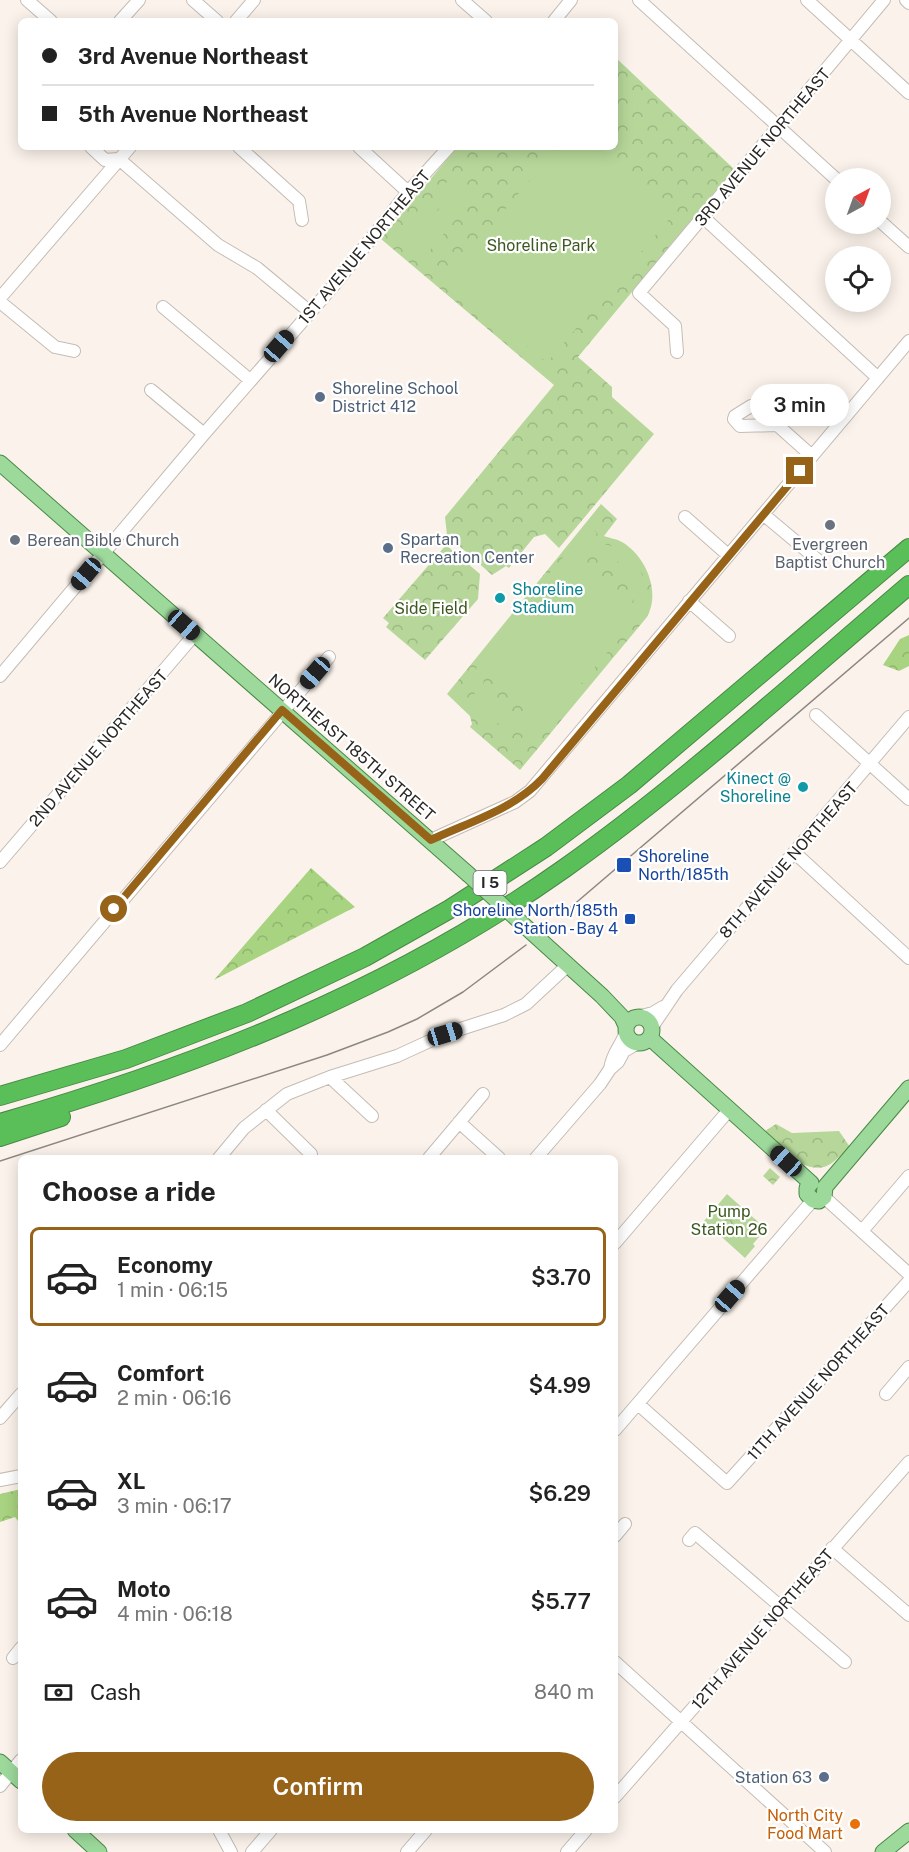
<!DOCTYPE html>
<meta charset="utf-8">
<style>
:root{--surface:#fff;--page:#f6f6f6;--text:#222;--muted:#767676;--line:#e0e0e0;--accent:#976318}
body{margin:0;font-family:"Public Sans",sans-serif;background:var(--page);color:var(--text);height:100vh;display:flex;flex-direction:column;font-size:22px;white-space:nowrap}
*{box-sizing:border-box;margin:0}
p{font-size:20px;color:var(--muted)}
.icon{flex:none;width:33px;height:33px;fill:none;stroke:currentColor;stroke-width:2;stroke-linecap:round;stroke-linejoin:round}
.map{position:relative;flex:1;overflow:hidden}
.sheet{position:absolute;left:18px;top:1155px;width:600px;height:678px;display:flex;flex-direction:column;background:var(--surface);border-radius:9px;box-shadow:0 3px 15px #0003}
.sheet>*{flex:none}
.guide{position:absolute;left:18px;top:18px;width:600px;height:132px;border-radius:9px;box-shadow:0 3px 15px #0003;display:grid;align-content:center;height:132px;padding:0 24px;background:var(--surface)}
.needle{width:39px;rotate:41deg}
.buttons{position:absolute;left:825px;top:168px;display:grid;gap:12px}
.buttons a{display:grid;place-items:center;width:66px;height:66px;border-radius:50%;background:var(--surface);box-shadow:0 3px 15px #0003;font-size:30px}
.end{position:absolute;width:27px;height:27px;margin:-14px;border:8px solid #976318;background:#fff;box-shadow:0 0 0 3px #fff}
.from{border-radius:50%}
.bubble{position:absolute;height:42px;border-radius:21px;background:var(--surface);box-shadow:0 3px 15px #0003;font-size:20px;font-weight:600;line-height:42px;text-align:center}
.car{position:absolute;width:18px;height:36px;margin:-18px -9px;border-radius:8px;box-shadow:0 0 4px 2px #0007;background:linear-gradient(#222 24%,#8ab4d8 0 40%,#222 0 76%,#8ab4d8 0 86%,#222 0)}
.guide b{display:flex;align-items:center;gap:21px;height:57px;font-size:22px}
.guide b+b{border-top:2px solid var(--line)}
.guide i{width:15px;height:15px;background:var(--text)}
ul{padding:0;list-style:none}
li{display:flex;align-items:center;gap:18px;height:99px;margin:0 12px 9px;padding:0 12px;border:3px solid transparent;border-radius:9px}
li div{flex:1}
li b{display:block;font-size:22px}
li em{font-style:normal;font-weight:600}
li.active{border-color:var(--accent)}
li>.icon{width:54px;height:54px;stroke-width:1.5}
h2{padding:0 24px;font-size:27px;line-height:72px}
.pay{display:flex;align-items:center;gap:15px;height:66px;padding:0 24px;font-size:22px}
.pay p{margin-inline-start:auto}
.primary-button{display:flex;gap:12px;margin-top:auto;padding:12px 24px}
.primary-button a{flex:1;height:69px;border-radius:36px;background:var(--accent);color:#fff;font-size:24px;font-weight:600;line-height:69px;text-align:center}
.map>svg:first-child{display:block}
</style>
<div class="map">
<svg width="909" height="1852" viewBox="0 0 909 1852">
<defs>
<pattern id="forest-crowns" width="20" height="18" patternUnits="userSpaceOnUse" patternTransform="scale(1.5)"><rect width="20" height="18" fill="#a8d380"/><path d="M2 6a3 3 0 1 1 6 0M12 15a3 3 0 1 1 6 0" fill="none" stroke="#91b56e"/></pattern>
<pattern id="park-crowns" width="20" height="18" patternUnits="userSpaceOnUse" patternTransform="scale(1.5)"><rect width="20" height="18" fill="#b6d799"/><path d="M2 6a3 3 0 1 1 6 0M12 15a3 3 0 1 1 6 0" fill="none" stroke="#9cb884"/></pattern>
</defs>
<rect width="100%" height="100%" fill="#fbf3eb"/>
<path fill="url(#forest-crowns)" d="M909 635V666L899 671 883 665 900 639Z
M311 868 355 907 214 980Z
M21 1489V1525L15 1517 0 1522V1494Z"/>
<path fill="url(#park-crowns)" d="M615 57 734 169 578 357 612 387V397L654 434 559 548 545 534 534 537 509 568 506 566 492 575 447 535 445 517 554 385 381 239 457 147H615Z
M601 504 617 519 604 536C609 538 617 539 622 542 646 556 661 592 647 617L520 770 470 727 472 724 470 716 447 694Z
M446 545 480 574 478 599 425 660 386 627 389 623 383 618Z
M776 1124 792 1133 839 1131 850 1147C843 1153 832 1165 824 1167 801 1173 779 1145 765 1131Z
M770 1168 780 1177 773 1185 763 1176Z
M727 1194 766 1229 753 1244 755 1246 745 1258 704 1221Z"/>
<path fill="#b6d799" fill-rule="evenodd" d="M557 147H591L668 212 670 218 551 358 544 360 451 281V275Z
M452 176 457 181 455 184 457 187 461 184 466 189 464 192 467 195 470 191 475 196 452 224 446 220 448 216 445 214 442 217 437 212 439 209 436 206 433 209 428 204Z
M424 209 430 213 427 217 430 220 433 216 439 221 436 225 439 227 442 224 448 229 424 257 418 253 421 249 418 246 415 250 409 245 412 242 409 239 406 242 400 238Z
M589 526 597 533 588 544C615 540 642 558 645 587 646 598 641 608 636 618L529 746 521 739 529 729C482 731 460 694 483 653ZM596 554C625 557 644 583 630 611L573 563 579 558ZM487 665H488L542 712C508 732 472 703 487 665Z"/>
<g fill="none" stroke-linecap="round" stroke-linejoin="round">
<g stroke="#c4bcb5" stroke-width="14">
<path id="minor" d="M27 0 51 21
M193 0 217 21
M462 0 486 21
M639 0 836 179
M807 0 909 93
M906 0 909 3
M120 21 139 0
M236 21 254 0
M554 21 571 0
M91 147 105 160 119 159 218 245 257 268 310 312
M239 147 299 201 302 220
M359 147 408 192
M703 217 878 378
M880 221 909 247
M0 298 130 147
M0 302 55 347 74 351
M163 307 250 380
M677 352 675 326 639 293 884 0
M151 390 204 434
M777 425 740 426 734 419 735 416 751 406 757 407 812 456
M763 514 819 561
M685 517 728 555
M689 601 729 636
M0 676 204 434 335 284 408 192 449 147
M816 715 909 799
M431 840 515 802 530 791 909 341
M795 853 909 958
M0 862 195 634
M641 1016 653 1013 663 1007
M652 1027 677 990 909 717
M0 1045 329 657
M610 1069C613 1050 622 1046 626 1031
M330 1077 372 1116
M266 1110 311 1154
M459 1122 499 1158
M219 1158 244 1128 287 1094 330 1077 397 1056 445 1034 504 1015 526 1004 568 965
M429 1158 483 1094
M536 1158 600 1084 610 1069 618 1062 624 1051 638 1043
M824 1197 909 1274
M862 1231 909 1176
M615 1243 729 1110
M886 1394 909 1367
M638 1404 727 1483 909 1281
M0 1418 21 1394
M615 1430 813 1200
M0 1480 21 1476
M615 1536 625 1524
M689 1540 695 1533 845 1662
M832 1548 909 1615
M13 1658 21 1648
M615 1662 825 1852
M0 1786 21 1760
M615 1797 909 1462
M219 1830 231 1852
M252 1852 271 1830
M407 1852 426 1830
M567 1852 586 1830"/>
</g>
<g stroke="#498946" stroke-width="17">
<path id="major" d="M0 463 468 874
M528 929 602 996 622 1017 626 1026
M626 1030a13 13 0 1 1 26 0a13 13 0 1 1-26 0Z
M650 1038 811 1183
M811 1183 807 1188V1194L813 1200 819 1201 824 1197 825 1187
M825 1187 909 1088
M0 1762 21 1781
M75 1830 99 1852
M883 1852 909 1831"/>
</g>
<g stroke="#498946" stroke-width="20">
<path id="highway" d="M0 1096 126 1059 247 1013 365 957 450 909 546 847 629 785 909 548
M0 1123C201 1065 393 990 565 868 686 782 796 681 909 585
M0 1137 61 1117"/>
</g>
<use href="#minor" stroke="#fff" stroke-width="12"/>
<use href="#major" stroke="#9cd99b" stroke-width="15"/>
<use href="#highway" stroke="#5abf59" stroke-width="18"/>
<path stroke="#8c8782" stroke-width="1.5" d="M564 913 909 618
M0 1161 327 1055 388 1032 417 1019 463 992 526 945"/>
<g stroke="#498946" stroke-width="17" stroke-linecap="butt">
<path id="major-bridge" d="M468 874 528 929"/>
</g>
<use href="#major-bridge" stroke="#9cd99b" stroke-width="15"/>
</g>
<g fill="none" stroke-linecap="round" stroke-linejoin="round">
<path stroke="#976318" stroke-width="8" d="M114 909 282 710 431 840C469 822 512 810 542 779L800 471"/>
</g>
<g fill="#5c6f8a" stroke="#fff" stroke-width="2">
<circle cx="320" cy="397" r="6"/>
<circle cx="388" cy="548" r="6"/>
<circle cx="824" cy="1777" r="6"/>
</g>
<g fill="#6b7280" stroke="#fff" stroke-width="2">
<circle cx="830" cy="525" r="6"/>
<circle cx="15" cy="540" r="6"/>
</g>
<g fill="#0f9aa8" stroke="#fff" stroke-width="2">
<circle cx="500" cy="598" r="6"/>
<circle cx="803" cy="787" r="6"/>
</g>
<g fill="#1a4fb4" stroke="#fff" stroke-width="2">
<rect x="616" y="857" width="16" height="16" rx="3"/>
<rect x="624" y="913" width="12" height="12" rx="3"/>
</g>
<circle fill="#e8710a" stroke="#fff" stroke-width="2" cx="855" cy="1824" r="6"/>
<g text-anchor="middle" stroke-width="4.5" stroke-linejoin="round" paint-order="stroke">
<rect fill="#fff" stroke="#696766" stroke-width="1.5" x="473.5" y="871" width="33" height="24" rx="4.5"/>
<g font-size="15" font-weight="bold" fill="#292624">
<text x="490" y="888">I 5</text>
</g>
<g font-size="16" fill="#292624" stroke="#fff">
<text transform="translate(762 147) rotate(-50)" y="6">3RD AVENUE NORTHEAST</text>
<text transform="translate(364 247) rotate(-50)" y="6">1ST AVENUE NORTHEAST</text>
<text transform="translate(352 747) rotate(41)" y="6">NORTHEAST 185TH STREET</text>
<text transform="translate(98 748) rotate(-49)" y="6">2ND AVENUE NORTHEAST</text>
<text transform="translate(788 860) rotate(-49)" y="6">8TH AVENUE NORTHEAST</text>
<text transform="translate(818 1382) rotate(-48)" y="6">11TH AVENUE NORTHEAST</text>
<text transform="translate(762 1629) rotate(-49)" y="6">12TH AVENUE NORTHEAST</text>
</g>
<g font-size="16" fill="#3c571f" stroke="#fff">
<text x="541" y="251">Shoreline Park</text>
<text x="431" y="614">Side Field</text>
<text x="729" y="1217">Pump<tspan x="729" dy="18">Station 26</tspan></text>
</g>
<g font-size="16" fill="#4e5e75" stroke="#fff" text-anchor="start">
<text x="332" y="394">Shoreline School<tspan x="332" dy="18">District 412</tspan></text>
<text x="400" y="545">Spartan<tspan x="400" dy="18">Recreation Center</tspan></text>
<text x="812" y="1783" text-anchor="end">Station 63</text>
</g>
<g font-size="16" fill="#5b616d" stroke="#fff" text-anchor="start">
<text x="27" y="546">Berean Bible Church</text>
<text x="830" y="550" text-anchor="middle">Evergreen<tspan x="830" dy="18">Baptist Church</tspan></text>
</g>
<g font-size="16" fill="#0d838f" stroke="#fff" text-anchor="start">
<text x="512" y="595">Shoreline<tspan x="512" dy="18">Stadium</tspan></text>
<text x="791" y="784" text-anchor="end">Kinect @<tspan x="791" dy="18">Shoreline</tspan></text>
</g>
<g font-size="16" fill="#164399" stroke="#fff" text-anchor="start">
<text x="638" y="862">Shoreline<tspan x="638" dy="18">North/185th</tspan></text>
<text x="618" y="916" text-anchor="end">Shoreline North/185th<tspan x="618" dy="18">Station - Bay 4</tspan></text>
</g>
<g font-size="16" fill="#c56008" stroke="#fff" text-anchor="end">
<text x="843" y="1821">North City<tspan x="843" dy="18">Food Mart</tspan></text>
</g>
</g>
</svg>
<div class="buttons">
<a><svg class="needle" viewBox="-14 -14 28 28"><path d="M0-13l5 13h-10z" fill="#e53935"/><path d="M0 13l5-13h-10z" fill="#767676"/></svg></a>
<a><svg class="icon" aria-label="locate" viewBox="0 0 24 24"><circle cx="12" cy="12" r="6"/><path d="M12 2v4M12 18v4M2 12h4M18 12h4"/></svg></a>
</div>
<i class="end from" style="left:114px;top:909px"></i>
<i class="end" style="left:800px;top:471px"></i>
<div class="bubble" style="left:750px;top:384px;width:99px">3 min</div>
<i class="car" style="left:279px;top:346px;rotate:41deg"></i>
<i class="car" style="left:86px;top:574px;rotate:220deg"></i>
<i class="car" style="left:184px;top:625px;rotate:131deg"></i>
<i class="car" style="left:315px;top:673px;rotate:221deg"></i>
<i class="car" style="left:445px;top:1034px;rotate:73deg"></i>
<i class="car" style="left:786px;top:1161px;rotate:312deg"></i>
<i class="car" style="left:730px;top:1296px;rotate:41deg"></i>
<div class="guide">
<b><i class="from"></i>3rd Avenue Northeast</b>
<b><i></i>5th Avenue Northeast</b>
</div>
<section class="sheet">
<h2>Choose a ride</h2>
<ul>
<li class="active"><svg class="icon" aria-label="car" viewBox="0 0 24 24"><path d="M5 17H2v-5l4-1 3-4h7l3 4 3 1v5h-3M9 17h6M6 11h13"/><circle cx="7" cy="17" r="2"/><circle cx="17" cy="17" r="2"/></svg><div><b>Economy</b><p>1 min · 06:15</p></div><em>$3.70</em></li>
<li><svg class="icon" aria-label="car" viewBox="0 0 24 24"><path d="M5 17H2v-5l4-1 3-4h7l3 4 3 1v5h-3M9 17h6M6 11h13"/><circle cx="7" cy="17" r="2"/><circle cx="17" cy="17" r="2"/></svg><div><b>Comfort</b><p>2 min · 06:16</p></div><em>$4.99</em></li>
<li><svg class="icon" aria-label="car" viewBox="0 0 24 24"><path d="M5 17H2v-5l4-1 3-4h7l3 4 3 1v5h-3M9 17h6M6 11h13"/><circle cx="7" cy="17" r="2"/><circle cx="17" cy="17" r="2"/></svg><div><b>XL</b><p>3 min · 06:17</p></div><em>$6.29</em></li>
<li><svg class="icon" aria-label="car" viewBox="0 0 24 24"><path d="M5 17H2v-5l4-1 3-4h7l3 4 3 1v5h-3M9 17h6M6 11h13"/><circle cx="7" cy="17" r="2"/><circle cx="17" cy="17" r="2"/></svg><div><b>Moto</b><p>4 min · 06:18</p></div><em>$5.77</em></li>
</ul>
<div class="pay"><svg class="icon" aria-label="cash" viewBox="0 0 24 24"><path d="M3 7h18v10H3z"/><circle cx="12" cy="12" r="2"/></svg>Cash<p>840 m</p></div>
<div class="primary-button"><a>Confirm</a></div>
</section>
</div>
